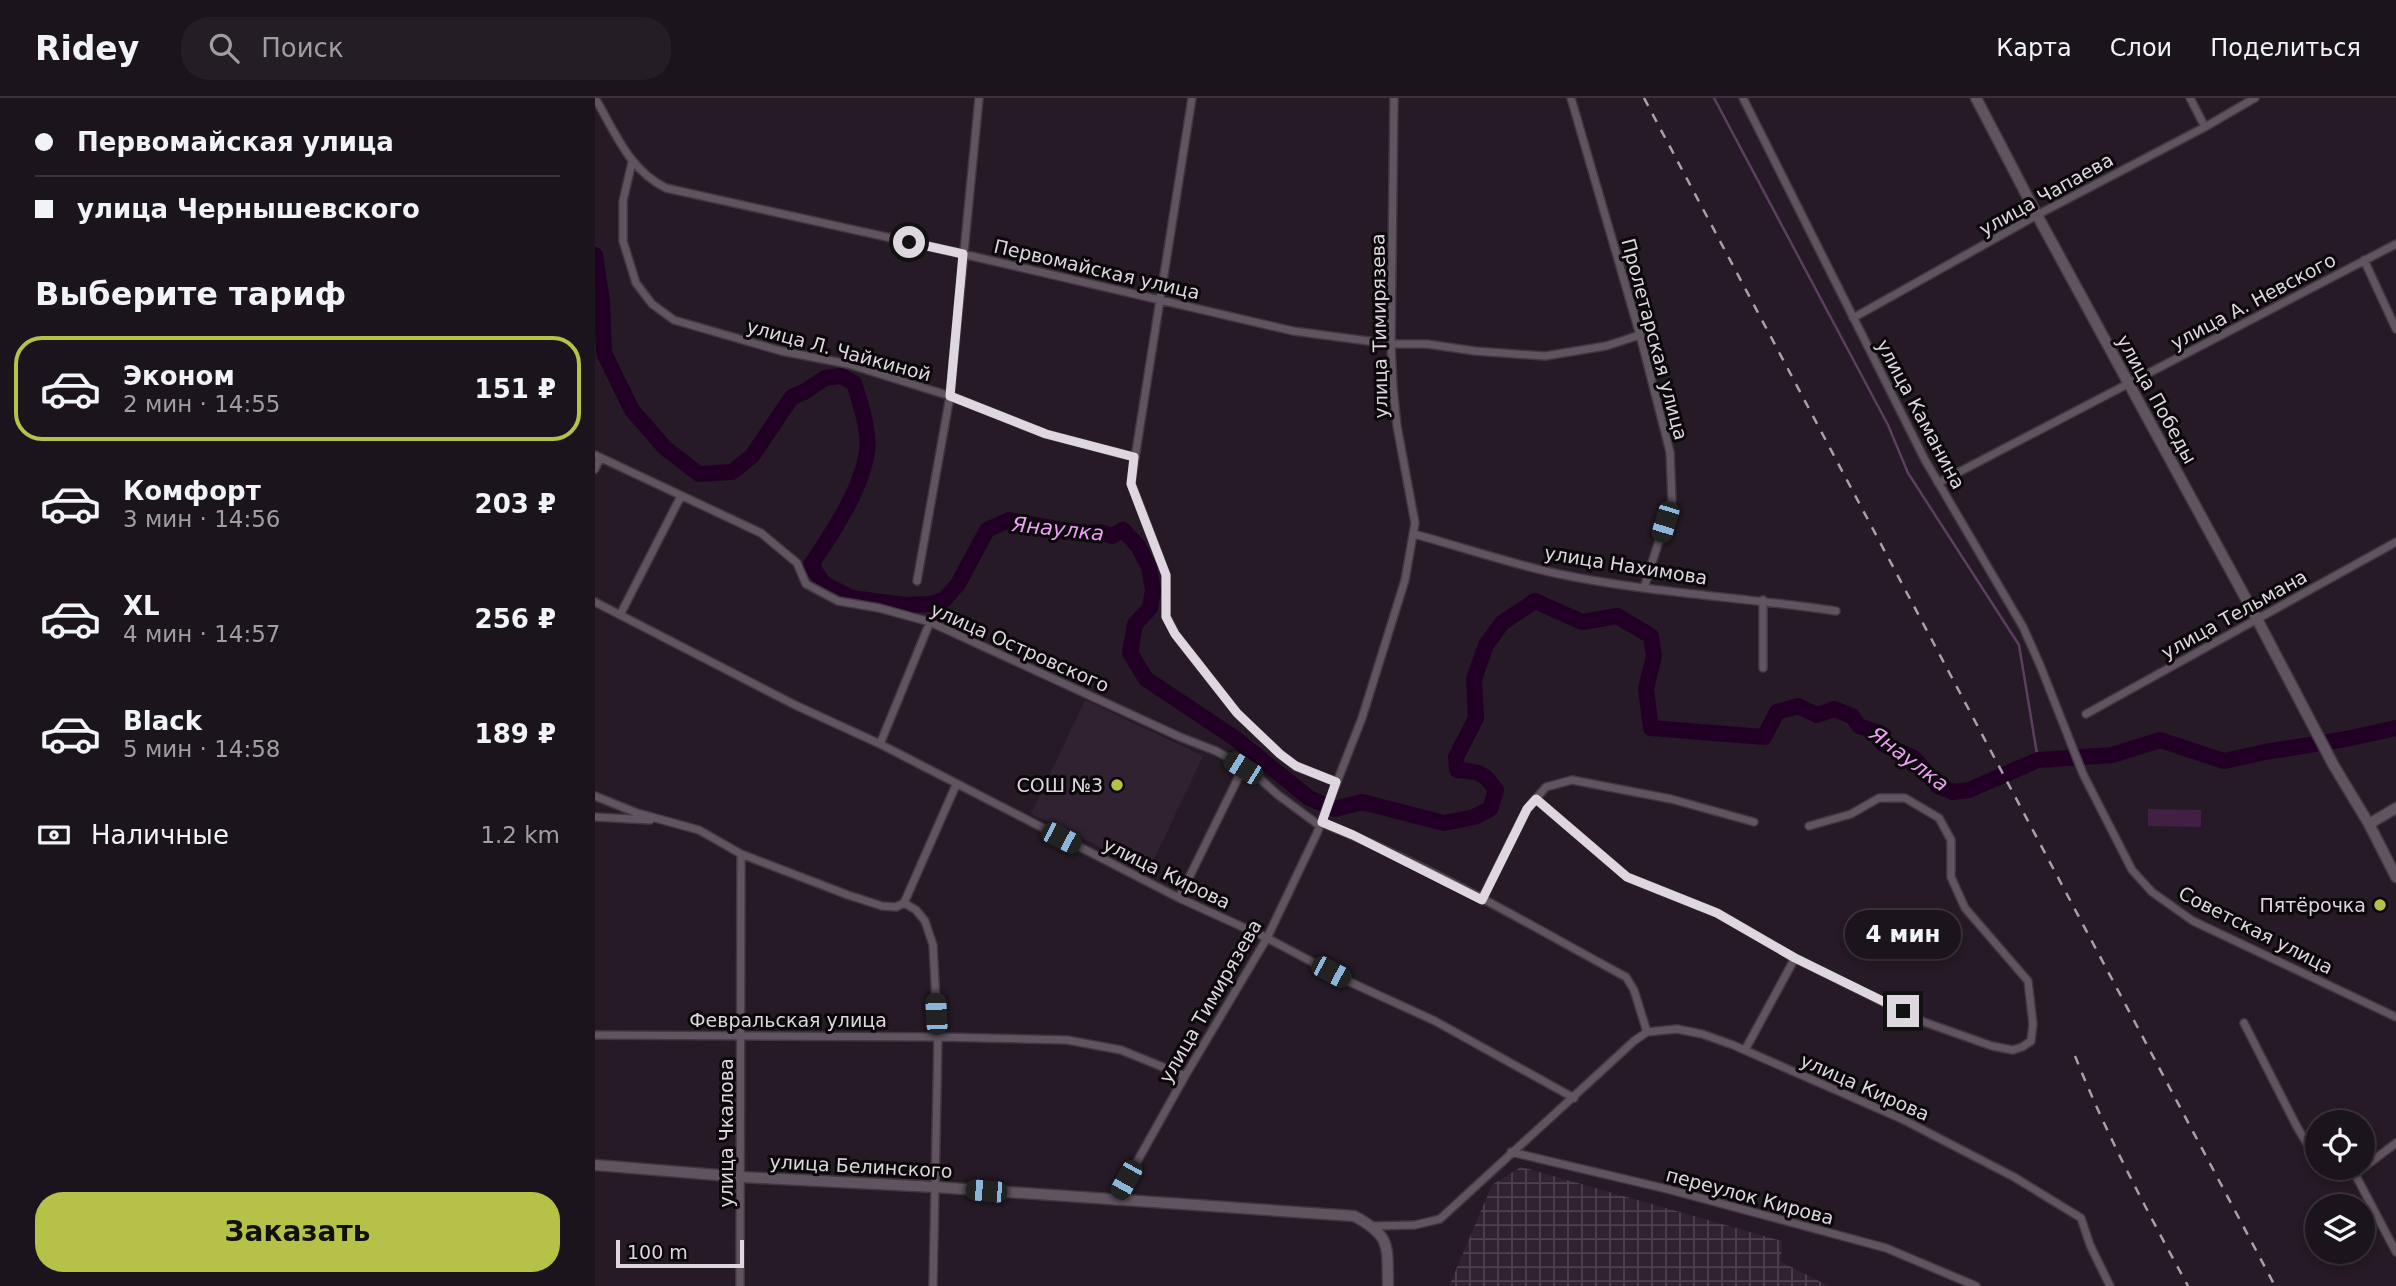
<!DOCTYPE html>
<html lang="ru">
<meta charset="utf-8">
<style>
:root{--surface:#1c141c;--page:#251d25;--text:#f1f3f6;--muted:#a09ea3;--line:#3a333b;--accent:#b6c148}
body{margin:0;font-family:"DejaVu Sans",sans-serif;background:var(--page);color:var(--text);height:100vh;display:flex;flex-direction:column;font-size:26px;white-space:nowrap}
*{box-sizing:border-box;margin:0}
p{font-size:23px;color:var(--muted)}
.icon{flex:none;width:38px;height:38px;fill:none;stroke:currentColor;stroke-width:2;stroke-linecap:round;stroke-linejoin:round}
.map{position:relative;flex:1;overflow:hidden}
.sheet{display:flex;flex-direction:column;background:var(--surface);width:595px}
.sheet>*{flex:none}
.hud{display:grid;align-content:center;height:154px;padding:0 35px;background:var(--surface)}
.buttons{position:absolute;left:1710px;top:1012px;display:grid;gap:14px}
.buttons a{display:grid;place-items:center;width:70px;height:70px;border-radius:50%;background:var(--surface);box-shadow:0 4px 10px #0003,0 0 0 2px var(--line);font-size:35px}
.scale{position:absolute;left:21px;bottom:18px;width:128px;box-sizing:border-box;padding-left:7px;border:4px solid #dfd7df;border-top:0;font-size:19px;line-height:24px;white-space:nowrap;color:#dfd7df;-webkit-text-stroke:5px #0b070b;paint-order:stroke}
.end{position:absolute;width:32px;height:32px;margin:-16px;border:9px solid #dfd7df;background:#111;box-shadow:0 0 0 4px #111}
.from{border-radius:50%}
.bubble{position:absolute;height:49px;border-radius:24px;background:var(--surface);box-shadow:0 4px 10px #0003,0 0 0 2px var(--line);font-size:23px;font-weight:800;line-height:49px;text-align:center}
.car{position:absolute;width:21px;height:42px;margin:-21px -10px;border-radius:9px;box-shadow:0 0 5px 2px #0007;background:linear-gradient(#222 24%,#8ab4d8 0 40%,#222 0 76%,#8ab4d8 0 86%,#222 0)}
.hud b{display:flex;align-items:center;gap:24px;height:66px;font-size:26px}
.hud b+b{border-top:2px solid var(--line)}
.hud i{width:18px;height:18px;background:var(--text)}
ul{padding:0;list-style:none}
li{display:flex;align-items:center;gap:21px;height:105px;margin:0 14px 10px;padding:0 21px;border:4px solid transparent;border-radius:28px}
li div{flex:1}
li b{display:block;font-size:26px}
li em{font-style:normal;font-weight:800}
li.active{border-color:var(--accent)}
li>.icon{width:63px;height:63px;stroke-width:1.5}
h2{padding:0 35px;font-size:32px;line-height:84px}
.pay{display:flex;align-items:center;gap:18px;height:77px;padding:0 35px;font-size:26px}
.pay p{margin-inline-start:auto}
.primary-button{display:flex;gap:14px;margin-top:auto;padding:14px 35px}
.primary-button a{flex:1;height:80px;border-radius:28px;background:var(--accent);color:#111;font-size:28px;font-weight:800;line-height:80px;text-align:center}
header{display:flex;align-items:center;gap:42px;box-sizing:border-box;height:98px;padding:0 35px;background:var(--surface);border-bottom:2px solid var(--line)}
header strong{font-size:33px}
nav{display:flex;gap:38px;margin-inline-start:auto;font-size:24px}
.search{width:490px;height:63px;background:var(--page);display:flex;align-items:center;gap:18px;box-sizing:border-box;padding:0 24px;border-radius:28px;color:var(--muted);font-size:26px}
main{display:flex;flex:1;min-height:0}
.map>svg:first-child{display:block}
</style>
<header>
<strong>Ridey</strong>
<div class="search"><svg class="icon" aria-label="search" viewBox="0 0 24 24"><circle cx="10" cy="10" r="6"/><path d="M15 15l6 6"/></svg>Поиск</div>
<nav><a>Карта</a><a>Слои</a><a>Поделиться</a></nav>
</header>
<main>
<section class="sheet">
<div class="hud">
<b><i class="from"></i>Первомайская улица</b>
<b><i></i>улица Чернышевского</b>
</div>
<h2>Выберите тариф</h2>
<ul>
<li class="active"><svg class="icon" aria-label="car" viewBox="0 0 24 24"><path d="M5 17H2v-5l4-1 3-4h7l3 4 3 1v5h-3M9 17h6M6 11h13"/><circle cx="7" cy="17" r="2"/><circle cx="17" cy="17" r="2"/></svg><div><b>Эконом</b><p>2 мин · 14:55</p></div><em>151 ₽</em></li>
<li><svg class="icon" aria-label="car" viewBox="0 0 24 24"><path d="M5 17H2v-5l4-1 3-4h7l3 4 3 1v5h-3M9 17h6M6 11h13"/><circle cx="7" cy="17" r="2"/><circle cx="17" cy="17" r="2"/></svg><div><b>Комфорт</b><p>3 мин · 14:56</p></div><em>203 ₽</em></li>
<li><svg class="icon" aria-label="car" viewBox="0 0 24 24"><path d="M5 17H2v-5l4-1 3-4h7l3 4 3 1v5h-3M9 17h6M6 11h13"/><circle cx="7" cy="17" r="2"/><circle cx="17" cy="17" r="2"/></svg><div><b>XL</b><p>4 мин · 14:57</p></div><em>256 ₽</em></li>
<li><svg class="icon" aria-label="car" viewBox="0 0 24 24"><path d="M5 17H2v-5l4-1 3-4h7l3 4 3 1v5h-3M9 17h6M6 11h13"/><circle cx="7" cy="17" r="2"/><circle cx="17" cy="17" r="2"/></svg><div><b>Black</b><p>5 мин · 14:58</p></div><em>189 ₽</em></li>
</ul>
<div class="pay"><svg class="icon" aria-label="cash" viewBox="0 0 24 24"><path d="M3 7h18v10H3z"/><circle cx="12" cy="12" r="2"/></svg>Наличные<p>1.2 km</p></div>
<div class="primary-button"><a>Заказать</a></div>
</section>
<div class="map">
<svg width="1801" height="1188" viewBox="0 0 1801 1188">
<defs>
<pattern id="industrial-grid" width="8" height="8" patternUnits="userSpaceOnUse" patternTransform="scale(1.75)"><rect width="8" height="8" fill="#312232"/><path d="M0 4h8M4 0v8" fill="none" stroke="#4e414f"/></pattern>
</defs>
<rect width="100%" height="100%" fill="#251a25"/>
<path fill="#312232" d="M490 602 608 658 554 772 436 716Z"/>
<path fill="url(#industrial-grid)" d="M926 1069 1187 1143 1186 1164 1234 1188H854L897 1087Z"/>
<path fill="#412044" d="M1553 711 1606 712V729L1553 728Z"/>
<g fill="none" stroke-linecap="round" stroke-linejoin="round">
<path stroke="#5b405e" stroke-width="2.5" d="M1119 0 1293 327 1313 375 1424 547 1443 662"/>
<path stroke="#220026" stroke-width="16" d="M0 157 7 203 9 255 37 312 70 350 104 376 137 374 157 358 197 299 209 294 230 280 246 278 259 285C265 304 275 334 272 354 266 393 237 435 216 467L229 486 257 500 310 507 335 506 349 502 363 486 392 432 414 422 491 436 505 434 517 438 528 432 543 448 554 469 558 492 555 510 540 526 535 555 551 581 641 641 714 700 740 711 767 704 849 725 879 719 895 711 901 692C890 675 883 673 862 672L861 659 881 620 879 581 891 547 907 525 940 503 987 524 1022 518 1056 538 1059 558 1051 591 1056 630 1169 639 1182 614 1203 608 1222 617 1239 611 1257 618 1264 628 1282 634 1288 646 1319 660 1343 688 1358 694 1374 692 1443 662 1517 657 1565 642 1629 663 1670 654 1751 641 1801 630"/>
<g stroke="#403740" stroke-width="10">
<path id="minor" d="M0 0C20 34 34 72 71 90L368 156 698 233 796 246H832L880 253 950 258 1011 248 1045 237
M597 0 536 385 571 477V518L580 536 642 615 685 656 701 668 741 684
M976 0 1045 237 1075 354 1077 402 1049 490
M1148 0 1330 362 1428 529 1445 567 1488 676 1537 772 1557 794 1598 823 1801 919
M1595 0 1610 29
M37 64 28 103V143L41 185 57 206 79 222 186 253 253 266 355 298 451 336 539 359
M1769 162 1801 231
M1258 220 1442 117 1610 29 1660 0
M0 357 166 435 202 465 211 486 243 503 284 510 335 524 585 639 621 653 655 672 683 697 725 728
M0 371 5 360
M1343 385 1801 146
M819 436C867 449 916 466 964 476 1055 495 1149 499 1241 513
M322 483 355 298 384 0
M1168 502V570
M0 504 200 607 285 646 584 800 672 840 757 885 840 923 979 1000
M25 517 86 398
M1491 616 1801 444
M285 646 335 524
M0 698 42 715 104 732 146 756 253 797 287 808 301 809 309 805 361 687
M941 701 1032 779 1122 815 1200 860 1329 924 1397 948 1418 952 1427 949 1436 943 1438 926 1433 883 1370 810 1356 779V742L1344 720 1310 700H1284L1256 716 1214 728
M0 719 55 722
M727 725C830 765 933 826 1031 879L1039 892 1052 934
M584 800 648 670
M887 801 932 711 951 689 977 682 1076 701 1159 724
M309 805 321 812 330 823 338 847 343 939 338 1188
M1649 925 1701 1027 1711 1044 1722 1053
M0 937 343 939 472 942 526 952 590 978
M1150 952 1200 860
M916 1054 1072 1091 1291 1150 1381 1188
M1750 1069 1760 1076 1801 1154
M1760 1076 1801 1045
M520 1103 590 978 672 840 722 735 767 620 810 482 820 425 802 328 798 289 796 246 799 0
M779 1128 820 1127 845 1121 1039 943 1052 934 1082 931 1107 936 1138 947 1307 1021 1419 1079 1486 1120 1495 1147 1515 1188
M145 1188 146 756"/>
</g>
<g stroke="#403740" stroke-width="13">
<path id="tertiary" d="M1381 0 1442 117 1662 521 1739 668 1774 726 1801 779
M1774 726 1801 710
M0 1067 147 1079 340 1089 759 1118C797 1138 792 1148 793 1188"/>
</g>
<use href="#minor" stroke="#605461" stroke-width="7"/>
<use href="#tertiary" stroke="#605461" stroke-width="10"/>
<path stroke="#a9a1a9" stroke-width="2.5" stroke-dasharray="9 9" stroke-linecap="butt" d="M1049 0 1680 1188
M1480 958C1512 1038 1552 1113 1593 1188"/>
</g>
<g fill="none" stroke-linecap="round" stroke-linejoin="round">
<path stroke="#dfd7df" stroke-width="9" d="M314 144 368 156 355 298 451 336 539 359 536 386 571 477V519L580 536 642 615 685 656 701 668 741 684 727 724 758 737 887 802 932 711 941 701 1032 779 1122 815 1200 860 1308 913"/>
</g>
<g fill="#b6c148" stroke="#0b070b" stroke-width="2.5">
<circle cx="522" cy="687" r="7"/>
<circle cx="1785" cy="807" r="7"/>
</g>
<g text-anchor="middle" stroke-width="6" stroke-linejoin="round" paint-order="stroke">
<g font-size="19" fill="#dfd7df" stroke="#0b070b">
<text transform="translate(1451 96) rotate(-29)" y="7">улица Чапаева</text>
<text transform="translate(502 171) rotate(13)" y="7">Первомайская улица</text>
<text transform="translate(1658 203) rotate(-28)" y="7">улица А. Невского</text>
<text transform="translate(784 228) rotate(-91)" y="7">улица Тимирязева</text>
<text transform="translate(1060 241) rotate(75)" y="7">Пролетарская улица</text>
<text transform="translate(244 252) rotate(15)" y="7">улица Л. Чайкиной</text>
<text transform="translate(1562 301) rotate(61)" y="7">улица Победы</text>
<text transform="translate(1326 316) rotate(62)" y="7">улица Каманина</text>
<text transform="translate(1031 467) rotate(9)" y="7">улица Нахимова</text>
<text transform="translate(1639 516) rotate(-29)" y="7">улица Тельмана</text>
<text transform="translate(425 549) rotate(24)" y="7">улица Островского</text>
<text transform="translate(572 775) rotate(26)" y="7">улица Кирова</text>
<text transform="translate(1661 832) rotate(27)" y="7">Советская улица</text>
<text transform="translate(615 903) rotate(-60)" y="7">улица Тимирязева</text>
<text x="193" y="929">Февральская улица</text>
<text transform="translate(1270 989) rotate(24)" y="7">улица Кирова</text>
<text transform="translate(131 1035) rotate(-90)" y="7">улица Чкалова</text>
<text transform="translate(266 1068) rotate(3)" y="7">улица Белинского</text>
<text transform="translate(1155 1098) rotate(15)" y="7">переулок Кирова</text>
</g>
<g font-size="19" fill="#dfd7df" stroke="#0b070b" text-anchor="end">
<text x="508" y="694">СОШ №3</text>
<text x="1771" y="814">Пятёрочка</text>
</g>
<g font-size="21" font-style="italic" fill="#ef9ff6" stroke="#0b070b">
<text transform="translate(463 431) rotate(6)" y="7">Янаулка</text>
<text transform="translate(1314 661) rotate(37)" y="7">Янаулка</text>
</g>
</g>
</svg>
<div class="buttons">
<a><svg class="icon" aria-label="locate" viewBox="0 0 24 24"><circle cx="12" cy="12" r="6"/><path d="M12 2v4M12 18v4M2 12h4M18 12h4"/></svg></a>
<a><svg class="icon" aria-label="layers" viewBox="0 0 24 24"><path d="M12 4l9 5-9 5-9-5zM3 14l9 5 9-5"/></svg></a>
</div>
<div class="scale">100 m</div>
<i class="end from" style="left:314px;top:144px"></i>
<i class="end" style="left:1308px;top:913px"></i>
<div class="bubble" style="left:1250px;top:812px;width:116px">4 мин</div>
<i class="car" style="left:1070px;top:424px;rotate:197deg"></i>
<i class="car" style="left:648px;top:670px;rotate:302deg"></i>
<i class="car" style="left:466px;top:740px;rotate:117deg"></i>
<i class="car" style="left:736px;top:874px;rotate:118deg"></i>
<i class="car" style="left:341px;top:916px;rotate:357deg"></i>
<i class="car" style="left:531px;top:1082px;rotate:209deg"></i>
<i class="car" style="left:391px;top:1093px;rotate:275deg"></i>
</div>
</main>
